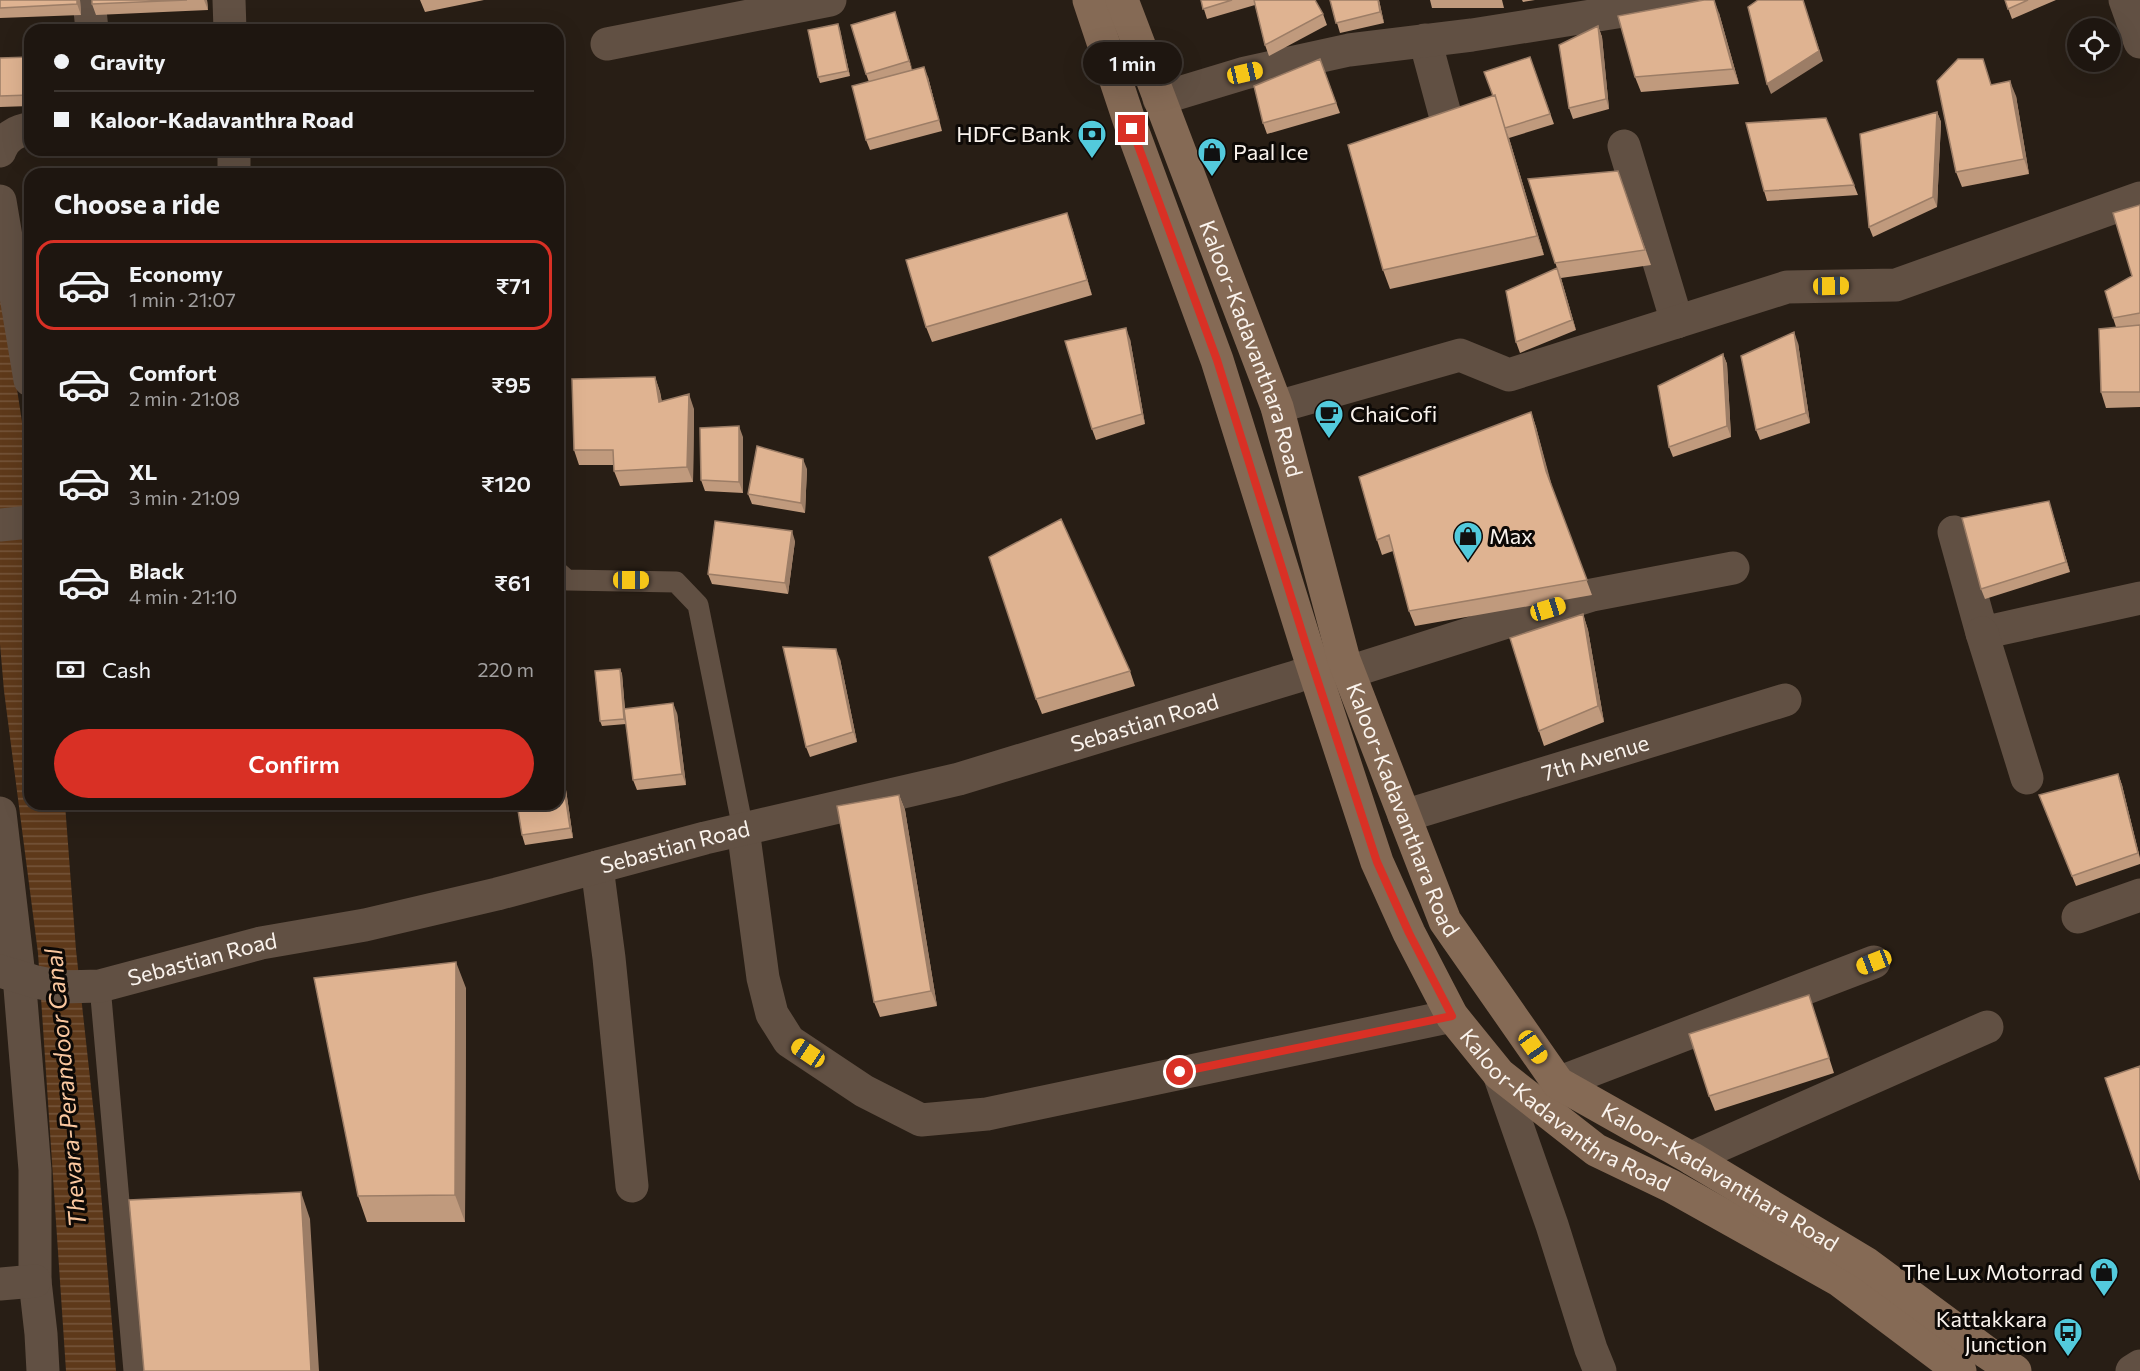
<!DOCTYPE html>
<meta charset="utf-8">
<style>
:root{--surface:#1e1610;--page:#261f19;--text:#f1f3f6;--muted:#a19f9f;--line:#3c3530;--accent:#d93025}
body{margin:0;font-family:Commissioner,sans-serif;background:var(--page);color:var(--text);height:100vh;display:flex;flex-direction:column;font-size:22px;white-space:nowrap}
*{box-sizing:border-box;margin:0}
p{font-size:20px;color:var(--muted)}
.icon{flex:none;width:33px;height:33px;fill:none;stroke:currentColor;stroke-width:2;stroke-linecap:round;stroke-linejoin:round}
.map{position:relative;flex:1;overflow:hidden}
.details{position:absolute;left:24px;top:168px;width:540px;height:642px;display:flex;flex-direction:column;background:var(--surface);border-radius:18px;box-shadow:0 6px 24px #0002,0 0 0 2px var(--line)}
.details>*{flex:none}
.top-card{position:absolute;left:24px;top:24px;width:540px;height:132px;border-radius:18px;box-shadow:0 6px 24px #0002,0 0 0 2px var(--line);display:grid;align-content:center;height:132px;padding:0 30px;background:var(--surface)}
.tools{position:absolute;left:2067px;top:18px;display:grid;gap:12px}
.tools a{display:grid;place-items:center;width:54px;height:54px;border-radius:50%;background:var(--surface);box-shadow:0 6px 24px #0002,0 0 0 2px var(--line);font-size:30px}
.end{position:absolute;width:27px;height:27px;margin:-14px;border:8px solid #d93025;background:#fff;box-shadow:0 0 0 3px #fff}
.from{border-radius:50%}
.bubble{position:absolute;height:42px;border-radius:21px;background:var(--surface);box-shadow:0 6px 24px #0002,0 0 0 2px var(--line);font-size:20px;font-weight:600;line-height:42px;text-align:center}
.car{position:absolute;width:18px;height:36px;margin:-18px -9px;border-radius:8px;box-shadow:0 0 4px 2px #0007;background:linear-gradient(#f5c518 24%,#345 0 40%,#f5c518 0 76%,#345 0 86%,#f5c518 0)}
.top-card b{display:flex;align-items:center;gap:21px;height:57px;font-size:22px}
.top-card b+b{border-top:2px solid var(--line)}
.top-card i{width:15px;height:15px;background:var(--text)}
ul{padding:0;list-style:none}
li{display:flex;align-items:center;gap:18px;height:90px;margin:0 12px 9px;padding:0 18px;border:3px solid transparent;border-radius:18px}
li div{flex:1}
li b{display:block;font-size:22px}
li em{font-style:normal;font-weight:600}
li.selected{border-color:var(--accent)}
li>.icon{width:54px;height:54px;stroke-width:1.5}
h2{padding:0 30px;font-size:27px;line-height:72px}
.pay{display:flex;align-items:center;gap:15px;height:66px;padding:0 30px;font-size:22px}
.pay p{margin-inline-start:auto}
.primary-button{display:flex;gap:12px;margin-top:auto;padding:12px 30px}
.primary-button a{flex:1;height:69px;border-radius:36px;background:var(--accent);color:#fff;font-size:24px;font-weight:600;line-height:69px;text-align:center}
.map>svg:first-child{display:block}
</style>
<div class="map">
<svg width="2140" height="1371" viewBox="0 0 2140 1371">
<defs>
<pattern id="water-rules" width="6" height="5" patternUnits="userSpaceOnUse" patternTransform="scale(1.5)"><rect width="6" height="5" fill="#5e391a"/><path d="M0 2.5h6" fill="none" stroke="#76563c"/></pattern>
</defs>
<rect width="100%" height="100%" fill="#281e15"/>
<path fill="url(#water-rules)" d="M0 280 30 473V804H65L76 950 96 1133 116 1371H66L38 953 4 691 0 644Z"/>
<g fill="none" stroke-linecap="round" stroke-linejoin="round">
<path stroke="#615043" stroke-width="21" d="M558 572 567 580 676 582 698 605 743 829
M100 986 134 1371"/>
<g stroke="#615043" stroke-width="33">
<path d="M89 0 92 30"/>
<path d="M229 0 230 30"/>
<path d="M2125 0 2140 42"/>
<path d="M1425 40 1456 155"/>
<path d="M607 44 830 0"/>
<path d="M1159 99 1245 73 1349 50 1472 35 1692 0"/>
<path d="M1624 146 1677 322"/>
<path d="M234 150V174"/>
<path d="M0 151C4 138 17 130 30 129"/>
<path d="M0 201 30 380"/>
<path d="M1277 407 1460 355 1509 375 1787 287 1896 285 2140 198"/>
<path d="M0 525 30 522"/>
<path d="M1954 532 1982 633 2140 598"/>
<path d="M1982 633 2027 778"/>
<path d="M1349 672 1592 595 1733 568"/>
<path d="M0 813 19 976 35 1170V1281L41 1334 43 1371"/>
<path id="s1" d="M1404 816 1785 700"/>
<path d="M743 829 763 978 772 1014 789 1041 864 1091 921 1120 987 1114 1452 1016"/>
<path d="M597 867 609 958 632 1186"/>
<path d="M2078 917 2140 895"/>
<path d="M1558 1083 1874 962"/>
<path d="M1691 1158 1987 1027"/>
<path d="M0 1284 35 1281"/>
<path d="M2132 1371 2140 1366"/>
</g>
<g stroke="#615043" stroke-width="33">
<path id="s2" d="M0 971 36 982 62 987 100 986 261 943 365 925 497 894 705 838 959 779 1295 677 1340 661"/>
<path d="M1499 1074 1552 1225 1591 1349 1600 1371"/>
</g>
<g stroke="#856a55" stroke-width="33">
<path id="s3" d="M1089 0 1132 129 1217 360 1307 648 1377 862 1409 933 1452 1016 1499 1074 1596 1150 1671 1186 1839 1280 1960 1371"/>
<path id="s4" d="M1122 0 1277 407 1344 660 1445 921 1558 1083 1691 1158 1867 1264 1986 1352 2015 1371"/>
</g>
</g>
<path fill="#c09a7d" d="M0 0H80L81 15 0 18Z
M92 0H207L208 10 96 15 92 4Z
M420 0H484L425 12Z
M1201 0H1315L1323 14 1327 25 1269 56 1265 45 1255 5 1207 19Z
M1330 0H1379L1384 23 1340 33Z
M1430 0H1502L1504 8H1432Z
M1522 0H1535L1523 2Z
M2005 0H2056L2012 19Z
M895 12 912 70 928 77 942 131 870 150 866 140 869 82 866 74Z
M1719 13 1739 84 1641 92 1635 77Z
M838 24 850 76 820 83 818 77Z
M1598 26 1602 37 1609 109 1573 119 1569 108Z
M30 57V106L0 107V58Z
M1530 57 1554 124 1509 138 1544 255 1390 289 1383 270 1493 96Z
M1320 59 1340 113 1267 134 1263 123Z
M1992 85 2016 96 2029 174 1962 187 1956 172Z
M1937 112 1941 122 1937 207 1873 237 1869 227Z
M1618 171 1651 265 1561 278 1576 330 1520 353 1516 342 1557 268 1528 179Z
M1854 185 1858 195 1767 201 1764 191Z
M2140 205V407L2106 408 2101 392 2116 327 2113 318 2132 276Z
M1072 228 1092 295 932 342 926 327Z
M1130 339 1145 424 1096 440 1092 429Z
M1798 343 1810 423 1760 440 1756 430Z
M1723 354 1727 364 1731 437 1673 457 1669 447Z
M655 377 660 392 662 402 694 409 693 482 620 486 614 471V465H579L574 450Z
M1531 412 1536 427 1551 485 1592 595 1415 626 1409 611 1393 551 1382 555 1377 540Z
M743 437V493L705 491 701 480Z
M807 469 805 513 752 504 748 494Z
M2052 511 2070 572 1985 599 1981 589Z
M795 541 788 594 712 584 708 574Z
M1583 614 1588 630 1604 722 1544 746 1539 731Z
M840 659 857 742 810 757 806 747Z
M620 669 622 674 625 709 677 713 686 785 637 790 633 780 626 724 602 726 600 721Z
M1130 671 1135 686 1042 714 1036 699Z
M558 735 573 838 525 845 522 835 558 804Z
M2118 774 2122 785 2140 858V864L2076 886 2043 805Z
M899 795 905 810 937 1006 880 1017 874 1002Z
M466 988 465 1222H367L358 1196Z
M1809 995 1834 1073 1715 1111 1709 1096Z"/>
<path fill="#9c7d66" d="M77 0H80L81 15 77 4Z
M204 0H207L208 10Z
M1378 0H1379L1384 23 1380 12Z
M1714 0 1719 13 1739 84 1733 69Z
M1803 0 1823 61 1771 94 1767 84Z
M895 12 898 22 913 71 909 61Z
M838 24 840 29 850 76 848 71Z
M1598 26 1602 37 1609 109 1606 99Z
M924 67 928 77 942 131 939 120Z
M2010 81 2016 96 2029 174 2024 159Z
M1937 112 1941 122 1937 207 1933 197Z
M1505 128 1509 138 1544 255 1537 236Z
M1067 213 1072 228 1092 295 1087 280Z
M1557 268 1561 278 1576 330 1572 320Z
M1126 328 1130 339 1145 424 1142 414Z
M1794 332 1798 343 1810 423 1806 413Z
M1723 354 1727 364 1731 437 1727 426Z
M655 377 660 392 664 418 659 402Z
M689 394 694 409 693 482 687 467Z
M1531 412 1536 427 1552 486 1546 471Z
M739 426 743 437V493L739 482Z
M803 459 807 469 805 513 801 503Z
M2049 501 2052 511 2070 572 2066 562Z
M792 531 795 541 788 594 785 583Z
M1583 614 1588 630 1604 722 1598 706Z
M836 649 840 659 857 742 853 732Z
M620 669 622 674 626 724 624 719Z
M673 703 677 713 686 785 682 774Z
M558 735 573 838 570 828 558 748Z
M2118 774 2122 785 2140 860 2138 853Z
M899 795 905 810 937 1006 931 991Z
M456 962 466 988 465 1222 455 1195Z
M301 1192 310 1219 319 1371H311Z"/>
<path fill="#dfb391" stroke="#9c7d66" stroke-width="1.5" d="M0 0H77V4L0 8Z
M92 0H187L92 4Z
M1201 0H1232L1203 9Z
M1254 0H1315L1323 14 1265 45Z
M1330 0H1378L1380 12 1336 23Z
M1704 0H1714L1733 69 1635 77 1618 16Z
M1758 0H1803L1819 51 1767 84 1748 7Z
M2005 0H2028L2008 9Z
M895 12 909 61 866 74 851 25Z
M838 24 848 71 818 77 808 30Z
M1598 26 1606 99 1569 108 1559 45Z
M30 57V95L0 96V58Z
M1530 57 1550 114 1505 128 1495 95 1493 96 1484 72Z
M1320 59 1336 103 1263 123 1254 86Z
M1958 59H1983L1991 85 2010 81 2024 159 1956 172 1937 81Z
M924 67 939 120 866 140 852 86Z
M1495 95 1537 236 1383 270 1348 145Z
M1937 112 1933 197 1869 227 1860 134Z
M1826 118 1854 185 1764 191 1746 123Z
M1618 171 1645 250 1555 263 1528 179Z
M2140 205V313L2113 318 2105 291 2132 276 2113 213Z
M1067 213 1087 280 926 327 906 260Z
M1557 268 1572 320 1516 342 1506 291Z
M2140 325V392H2101L2099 329Z
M1126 328 1142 414 1092 429 1065 341Z
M1794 332 1806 413 1756 430 1741 356Z
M1723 354 1727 426 1669 447 1658 386Z
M655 377 659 402 689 394 687 467 614 471 613 450H574L572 379Z
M1531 412 1546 471 1587 580 1409 611 1389 535 1377 540 1359 477Z
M739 426V482L701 480 700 428Z
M757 446 803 459 801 503 748 494Z
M2049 501 2066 562 1981 589 1962 518Z
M1061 519 1130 671 1036 699 989 557Z
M715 521 792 531 785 583 708 574Z
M1583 614 1598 706 1539 731 1510 638Z
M783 647 836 649 853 732 806 747Z
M620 669 624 719 600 721 595 671Z
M673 703 682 774 633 780 624 709Z
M558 748 570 828 522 835 517 804H558Z
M2118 774 2138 853 2072 876 2039 795Z
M899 795 931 991 874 1002 837 806Z
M456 962 455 1195 358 1196 314 978Z
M1809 995 1829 1058 1709 1096 1689 1034Z
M2140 1066V1180L2105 1078Z
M301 1192 311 1371H144L129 1200Z"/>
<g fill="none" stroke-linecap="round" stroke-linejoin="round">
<path stroke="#d93025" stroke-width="8" d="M1132 129 1217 360 1307 648 1377 862 1409 933 1452 1016 1180 1072"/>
</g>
<defs>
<g id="bank-pin" transform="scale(1.5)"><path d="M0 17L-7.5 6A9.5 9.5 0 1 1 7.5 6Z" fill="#53cadc" stroke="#0d0906"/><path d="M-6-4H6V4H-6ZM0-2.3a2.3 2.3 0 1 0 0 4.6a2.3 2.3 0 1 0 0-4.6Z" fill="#111"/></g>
<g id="shop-pin" transform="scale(1.5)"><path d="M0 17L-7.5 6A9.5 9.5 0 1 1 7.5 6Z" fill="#53cadc" stroke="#0d0906"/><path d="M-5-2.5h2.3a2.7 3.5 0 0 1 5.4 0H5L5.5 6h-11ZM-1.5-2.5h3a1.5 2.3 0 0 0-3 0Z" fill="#111"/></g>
<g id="cafe-pin" transform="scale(1.5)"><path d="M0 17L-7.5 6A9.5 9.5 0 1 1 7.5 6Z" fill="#53cadc" stroke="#0d0906"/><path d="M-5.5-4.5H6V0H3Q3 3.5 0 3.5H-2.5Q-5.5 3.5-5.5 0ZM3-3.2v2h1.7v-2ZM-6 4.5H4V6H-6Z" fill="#111"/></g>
<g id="bus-pin" transform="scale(1.5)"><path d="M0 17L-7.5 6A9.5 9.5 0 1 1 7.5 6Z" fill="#53cadc" stroke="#0d0906"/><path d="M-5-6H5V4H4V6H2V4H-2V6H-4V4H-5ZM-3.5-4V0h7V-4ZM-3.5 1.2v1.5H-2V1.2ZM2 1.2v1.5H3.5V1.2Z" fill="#111"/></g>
</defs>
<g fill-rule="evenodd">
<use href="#bank-pin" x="1092" y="134"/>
<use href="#shop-pin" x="1212" y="152"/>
<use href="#cafe-pin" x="1329" y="414"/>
<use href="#shop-pin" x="1468" y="536"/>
<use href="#shop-pin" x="2104" y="1272"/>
<use href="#bus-pin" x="2068" y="1332"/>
</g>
<g text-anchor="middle" stroke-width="6" stroke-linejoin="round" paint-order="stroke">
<g font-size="22" fill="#faf3ed" stroke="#0d0906" text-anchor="end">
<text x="1071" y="142">HDFC Bank</text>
<text x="1233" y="160" text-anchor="start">Paal Ice</text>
<text x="1350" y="422" text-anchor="start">ChaiCofi</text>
<text x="1489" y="544" text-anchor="start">Max</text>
<text x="2083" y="1280">The Lux Motorrad</text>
<text x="2047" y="1327">Kattakkara<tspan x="2047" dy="25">Junction</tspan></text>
</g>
<g font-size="22" fill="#faf3ed" stroke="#0d0906">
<text dy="8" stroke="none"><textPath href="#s4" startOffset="372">Kaloor-Kadavanthara Road</textPath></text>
<text dy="8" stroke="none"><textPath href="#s2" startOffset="1180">Sebastian Road</textPath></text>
<text dy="8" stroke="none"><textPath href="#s1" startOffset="200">7th Avenue</textPath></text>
<text dy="8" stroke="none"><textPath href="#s4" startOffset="858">Kaloor-Kadavanthara Road</textPath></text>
<text dy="8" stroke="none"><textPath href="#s2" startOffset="694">Sebastian Road</textPath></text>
<text dy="8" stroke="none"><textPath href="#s2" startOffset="208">Sebastian Road</textPath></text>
<text dy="8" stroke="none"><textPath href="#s3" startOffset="1230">Kaloor-Kadavanthra Road</textPath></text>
<text dy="8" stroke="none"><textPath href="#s4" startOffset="1362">Kaloor-Kadavanthara Road</textPath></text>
</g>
<g font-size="24" font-style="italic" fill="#fac79f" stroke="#0d0906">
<text transform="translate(66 1088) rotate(-95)" y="8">Thevara-Perandoor Canal</text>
</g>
</g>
</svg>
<div class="tools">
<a><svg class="icon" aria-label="locate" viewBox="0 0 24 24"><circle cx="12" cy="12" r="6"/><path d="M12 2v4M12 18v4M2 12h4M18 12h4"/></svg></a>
</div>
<i class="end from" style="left:1180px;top:1072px"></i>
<i class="end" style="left:1132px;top:129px"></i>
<div class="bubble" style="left:1083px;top:42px;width:99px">1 min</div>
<i class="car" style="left:1245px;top:73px;rotate:77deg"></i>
<i class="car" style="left:1831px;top:286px;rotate:89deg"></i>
<i class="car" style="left:631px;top:580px;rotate:90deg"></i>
<i class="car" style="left:1548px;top:609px;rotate:73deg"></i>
<i class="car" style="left:1874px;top:962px;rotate:249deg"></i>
<i class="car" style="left:1533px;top:1047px;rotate:145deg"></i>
<i class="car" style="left:808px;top:1053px;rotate:304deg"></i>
<div class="top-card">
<b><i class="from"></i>Gravity</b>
<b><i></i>Kaloor-Kadavanthra Road</b>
</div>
<section class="details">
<h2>Choose a ride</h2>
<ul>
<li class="selected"><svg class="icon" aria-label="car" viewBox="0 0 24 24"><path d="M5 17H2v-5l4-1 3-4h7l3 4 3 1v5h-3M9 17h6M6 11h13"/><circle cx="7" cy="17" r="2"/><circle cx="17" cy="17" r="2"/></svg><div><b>Economy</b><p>1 min · 21:07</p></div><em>₹71</em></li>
<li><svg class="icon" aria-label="car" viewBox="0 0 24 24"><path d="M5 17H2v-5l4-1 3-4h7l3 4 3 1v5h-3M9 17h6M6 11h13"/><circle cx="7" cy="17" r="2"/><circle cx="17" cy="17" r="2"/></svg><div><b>Comfort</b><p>2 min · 21:08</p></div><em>₹95</em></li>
<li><svg class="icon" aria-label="car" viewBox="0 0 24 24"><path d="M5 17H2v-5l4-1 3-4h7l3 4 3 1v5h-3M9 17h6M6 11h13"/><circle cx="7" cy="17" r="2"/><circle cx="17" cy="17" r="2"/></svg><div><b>XL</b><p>3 min · 21:09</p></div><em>₹120</em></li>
<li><svg class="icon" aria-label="car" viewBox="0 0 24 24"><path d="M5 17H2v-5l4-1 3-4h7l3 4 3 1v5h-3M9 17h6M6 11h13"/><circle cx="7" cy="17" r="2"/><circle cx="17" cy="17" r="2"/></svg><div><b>Black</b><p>4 min · 21:10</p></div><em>₹61</em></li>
</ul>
<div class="pay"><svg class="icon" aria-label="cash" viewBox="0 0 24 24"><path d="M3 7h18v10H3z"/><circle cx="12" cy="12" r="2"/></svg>Cash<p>220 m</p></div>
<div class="primary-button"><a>Confirm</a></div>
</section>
</div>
